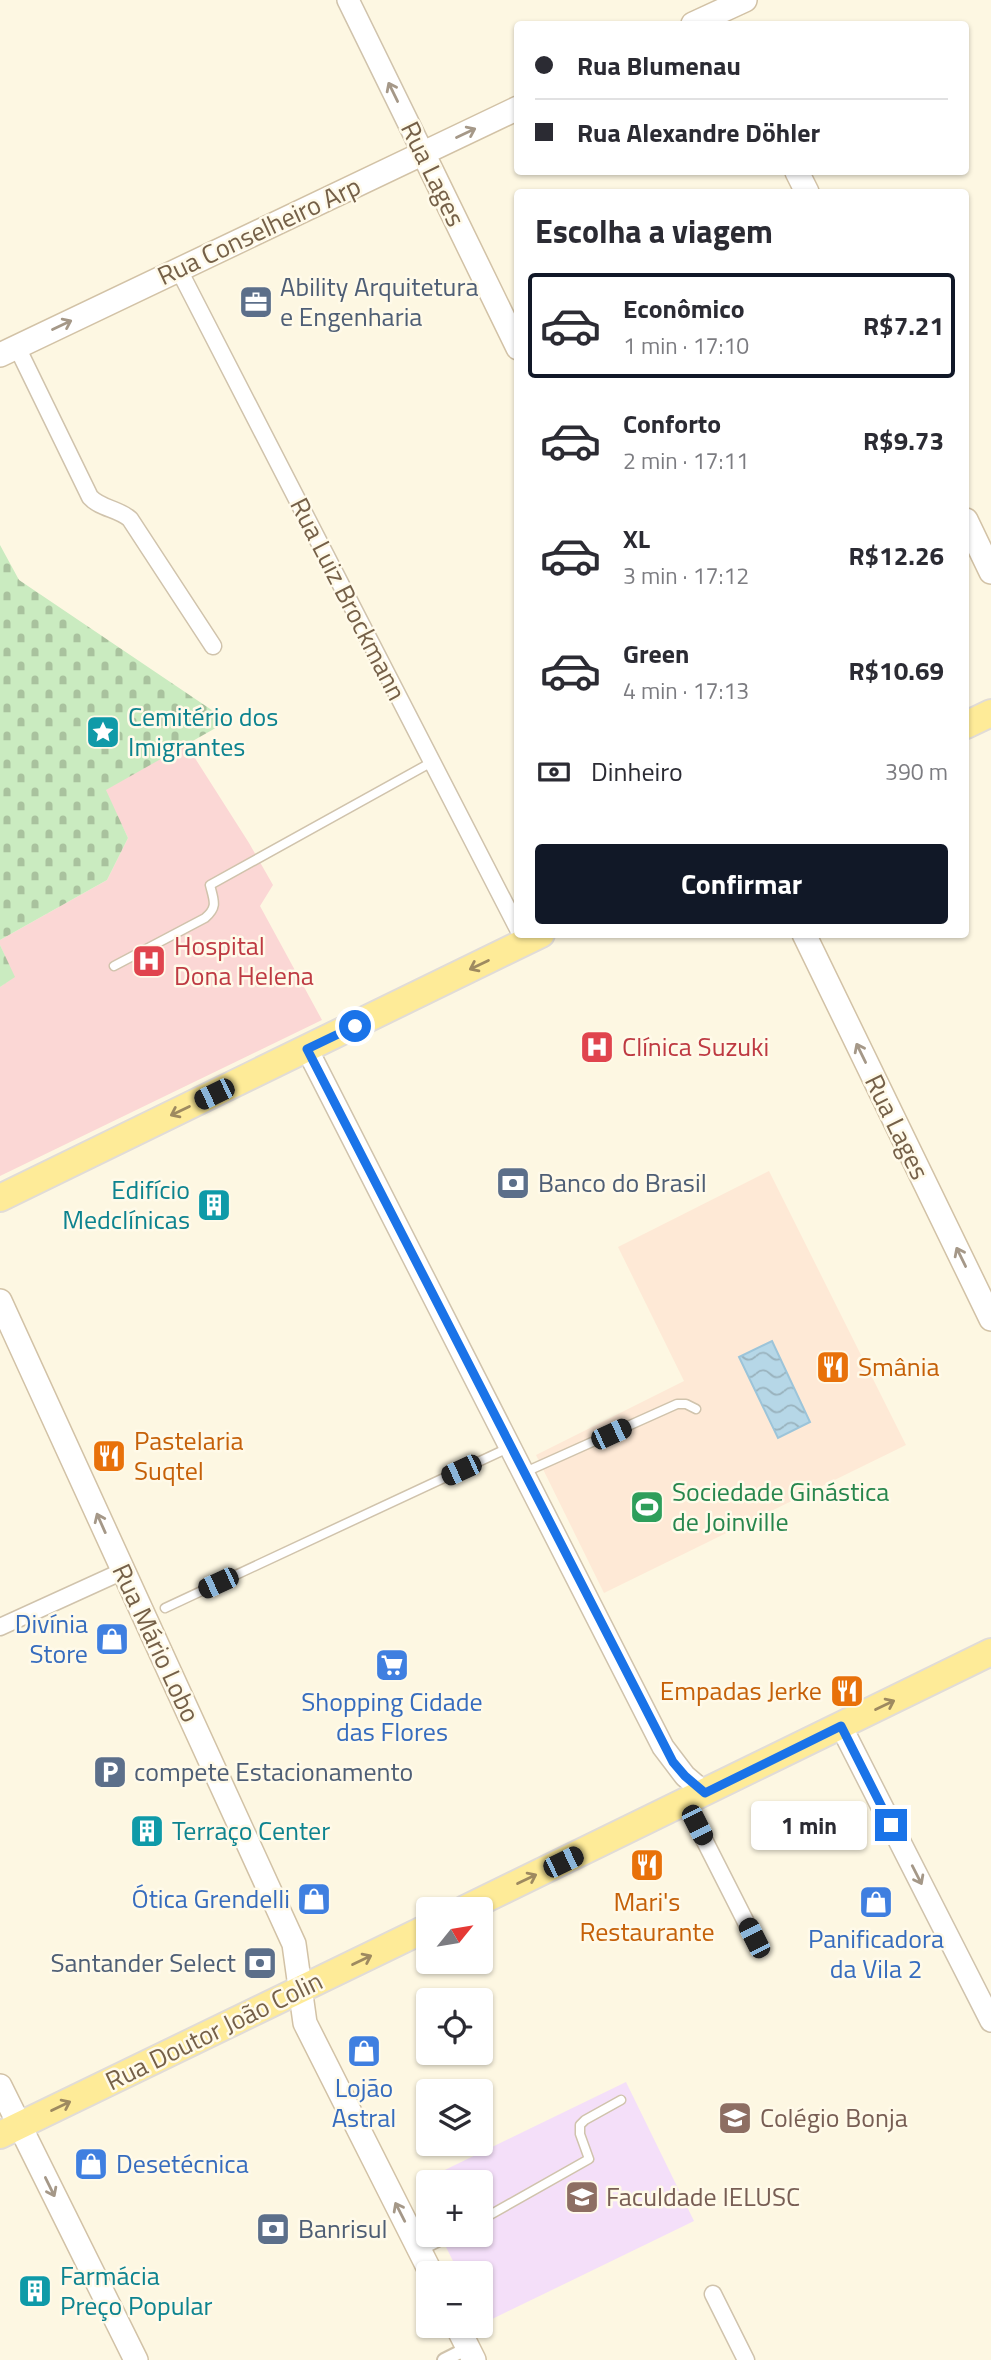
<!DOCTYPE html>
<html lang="pt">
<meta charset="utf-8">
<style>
:root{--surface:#fff;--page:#f2f2f3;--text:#2b2b33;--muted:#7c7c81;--line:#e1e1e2;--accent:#111827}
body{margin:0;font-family:"Titillium Web",sans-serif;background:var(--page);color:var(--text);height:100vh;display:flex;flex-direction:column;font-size:26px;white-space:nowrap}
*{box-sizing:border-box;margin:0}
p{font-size:23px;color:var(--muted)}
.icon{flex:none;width:38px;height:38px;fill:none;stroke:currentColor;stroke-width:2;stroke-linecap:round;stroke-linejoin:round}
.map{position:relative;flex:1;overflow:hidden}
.sheet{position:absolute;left:514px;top:189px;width:455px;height:749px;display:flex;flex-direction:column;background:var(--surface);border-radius:7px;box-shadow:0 2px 5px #0004}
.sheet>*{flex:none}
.banner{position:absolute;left:514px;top:21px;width:455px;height:154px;border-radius:7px;box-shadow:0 2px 5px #0004;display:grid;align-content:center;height:154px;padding:0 21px;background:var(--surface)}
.needle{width:46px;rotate:60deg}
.tools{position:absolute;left:416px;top:1897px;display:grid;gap:14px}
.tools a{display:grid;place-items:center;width:77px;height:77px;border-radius:7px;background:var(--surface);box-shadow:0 2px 5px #0004;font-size:35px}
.end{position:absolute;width:32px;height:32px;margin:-16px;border:9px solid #1a73e8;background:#fff;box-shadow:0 0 0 4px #fff}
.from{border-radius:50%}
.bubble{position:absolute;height:49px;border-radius:7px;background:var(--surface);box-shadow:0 2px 5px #0004;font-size:23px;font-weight:700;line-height:49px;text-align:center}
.car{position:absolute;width:21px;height:42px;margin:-21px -10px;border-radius:9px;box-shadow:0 0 5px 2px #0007;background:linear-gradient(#222 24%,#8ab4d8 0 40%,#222 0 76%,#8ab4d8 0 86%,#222 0)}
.banner b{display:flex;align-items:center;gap:24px;height:66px;font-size:26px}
.banner b+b{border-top:2px solid var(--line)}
.banner i{width:18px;height:18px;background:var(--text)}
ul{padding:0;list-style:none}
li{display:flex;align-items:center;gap:21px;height:105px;margin:0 14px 10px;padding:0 7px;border:4px solid transparent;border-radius:7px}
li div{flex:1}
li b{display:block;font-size:26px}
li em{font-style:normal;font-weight:700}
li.on{border-color:var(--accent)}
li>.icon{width:63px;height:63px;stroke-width:1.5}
h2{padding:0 21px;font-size:32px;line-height:84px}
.pay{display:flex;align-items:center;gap:18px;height:77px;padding:0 21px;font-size:26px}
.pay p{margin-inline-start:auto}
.cta{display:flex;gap:14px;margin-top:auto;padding:14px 21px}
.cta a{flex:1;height:80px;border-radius:7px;background:var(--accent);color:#fff;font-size:28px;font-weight:700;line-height:80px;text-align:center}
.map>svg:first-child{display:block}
</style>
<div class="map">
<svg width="991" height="2360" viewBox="0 0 991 2360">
<defs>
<pattern id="cemetery-stones" width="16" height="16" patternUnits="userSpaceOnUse" patternTransform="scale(1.75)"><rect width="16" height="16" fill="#caebc0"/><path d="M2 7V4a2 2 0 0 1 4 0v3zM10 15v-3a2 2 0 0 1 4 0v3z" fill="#a9c29e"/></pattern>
<pattern id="water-waves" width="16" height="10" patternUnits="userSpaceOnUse" patternTransform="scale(1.75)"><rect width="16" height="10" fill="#b6d7e7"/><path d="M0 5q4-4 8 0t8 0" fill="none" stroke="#99b2bd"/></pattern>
</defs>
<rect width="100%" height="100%" fill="#fdf7e2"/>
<path fill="#fee9d6" d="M769 1171 906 1445 604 1593 536 1455 684 1381 618 1247Z"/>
<path fill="#f4dff9" d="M626 2082 694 2221 484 2323 481 2318V2273H459L440 2235H481V2182H429V2211L416 2184Z"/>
<path fill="#fbd7d5" d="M186 744 249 843 273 885 260 906 322 1020 0 1176V987L14 977 0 945V940L107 880 128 838 105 790Z"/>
<path fill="url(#cemetery-stones)" d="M0 545 19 580 228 721 106 790 128 838 107 880 0 940Z
M0 945 15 977 0 987Z"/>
<path fill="url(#water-waves)" stroke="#9cc4d9" stroke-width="2" d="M772 1341 810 1422 778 1438 739 1357Z"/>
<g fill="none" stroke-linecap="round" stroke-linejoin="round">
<g stroke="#d0c3ac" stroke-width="11">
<path id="service" d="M114 966 205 918C218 907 214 901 210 885L432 762
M523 1473 677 1404H686L696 1409
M165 1608 508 1448
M481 2220 589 2159 580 2134V2125L585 2120 621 2100
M421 2251 453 2235"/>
</g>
<g stroke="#d0c3ac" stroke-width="16">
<path id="pedestrian" d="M444 2360 468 2348"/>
</g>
<g stroke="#d0c3ac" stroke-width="19">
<path id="minor" d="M179 270 518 929
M17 347 90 497C101 509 117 508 130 519L213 646
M0 1627 123 1571
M685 1802 754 1938
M713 2294 746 2360"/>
</g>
<g stroke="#d0c3ac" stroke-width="24">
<path id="tertiary" d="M348 0 423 153
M307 1049 663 1747 685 1776 705 1793
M841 1726 991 2021"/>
</g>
<g stroke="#d2c2a6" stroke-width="26">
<path id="secondary" d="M693 24 745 0
M423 153 518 348
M797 172 807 192
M0 355 518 108
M966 520 991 572
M804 934 991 1319
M0 1301 294 1944 305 2023 431 2273
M0 2086 136 2360
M457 2326 474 2360"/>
</g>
<g stroke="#e1dcd7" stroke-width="30">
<path id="primary" d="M966 725 991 713
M0 1198 541 934
M465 1909 991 1652
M0 2135 429 1927"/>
</g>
<use href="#service" stroke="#fff" stroke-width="8"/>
<use href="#pedestrian" stroke="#fff" stroke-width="12"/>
<use href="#minor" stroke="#fff" stroke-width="16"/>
<use href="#tertiary" stroke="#fff" stroke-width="21"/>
<use href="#secondary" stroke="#fff" stroke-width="23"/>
<use href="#primary" stroke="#feeb98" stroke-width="26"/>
</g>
<defs><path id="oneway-shaft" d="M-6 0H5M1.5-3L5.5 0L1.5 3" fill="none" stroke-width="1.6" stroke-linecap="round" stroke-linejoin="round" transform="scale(1.75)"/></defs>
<g stroke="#a59888">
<use href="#oneway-shaft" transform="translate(393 92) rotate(-116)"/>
<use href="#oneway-shaft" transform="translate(466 133) rotate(-25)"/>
<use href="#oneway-shaft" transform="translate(62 325) rotate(-25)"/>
<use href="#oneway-shaft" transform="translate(861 1053) rotate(-116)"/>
<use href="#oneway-shaft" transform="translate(961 1257) rotate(-116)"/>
<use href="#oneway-shaft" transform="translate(101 1523) rotate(-114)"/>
<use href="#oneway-shaft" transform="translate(917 1875) rotate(63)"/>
<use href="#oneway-shaft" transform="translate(50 2187) rotate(64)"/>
<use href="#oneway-shaft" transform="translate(400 2212) rotate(-117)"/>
</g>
<g stroke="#9e8a60">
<use href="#oneway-shaft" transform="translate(479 965) rotate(154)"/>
<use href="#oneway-shaft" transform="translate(180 1111) rotate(154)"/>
<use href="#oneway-shaft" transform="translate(885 1705) rotate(-26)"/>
<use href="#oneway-shaft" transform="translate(527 1879) rotate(-26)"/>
<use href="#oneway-shaft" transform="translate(362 1960) rotate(-26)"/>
<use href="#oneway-shaft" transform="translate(61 2106) rotate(-26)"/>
</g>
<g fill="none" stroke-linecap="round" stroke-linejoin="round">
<path stroke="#1a73e8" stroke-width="9" d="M355 1026 307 1049 673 1762 685 1776 705 1793 841 1726 891 1825"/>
</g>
<defs>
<g id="office-square" transform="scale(1.75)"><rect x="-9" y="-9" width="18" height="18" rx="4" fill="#5c6f8a" stroke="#fffae9"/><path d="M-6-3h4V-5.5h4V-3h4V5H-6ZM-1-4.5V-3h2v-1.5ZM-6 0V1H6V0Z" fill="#fff"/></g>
<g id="sight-square" transform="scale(1.75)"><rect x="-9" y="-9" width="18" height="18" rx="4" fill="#0f9aa8" stroke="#fffae9"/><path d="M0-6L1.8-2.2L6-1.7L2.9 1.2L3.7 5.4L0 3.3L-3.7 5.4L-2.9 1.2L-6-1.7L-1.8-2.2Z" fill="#fff"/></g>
<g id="hospital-square" transform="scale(1.75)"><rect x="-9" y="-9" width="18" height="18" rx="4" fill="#e0444e" stroke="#fffae9"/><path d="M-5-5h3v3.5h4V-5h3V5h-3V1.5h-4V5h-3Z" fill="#fff"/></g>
<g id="bank-square" transform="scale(1.75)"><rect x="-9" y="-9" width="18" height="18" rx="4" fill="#5c6f8a" stroke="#fffae9"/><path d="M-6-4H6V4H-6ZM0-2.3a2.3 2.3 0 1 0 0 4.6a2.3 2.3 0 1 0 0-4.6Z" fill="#fff"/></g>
<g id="building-square" transform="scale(1.75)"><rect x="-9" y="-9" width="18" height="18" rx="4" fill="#0f9aa8" stroke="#fffae9"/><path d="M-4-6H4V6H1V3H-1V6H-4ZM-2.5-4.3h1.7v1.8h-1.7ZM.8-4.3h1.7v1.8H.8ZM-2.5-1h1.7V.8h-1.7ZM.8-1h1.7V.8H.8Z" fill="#fff"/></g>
<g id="restaurant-square" transform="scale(1.75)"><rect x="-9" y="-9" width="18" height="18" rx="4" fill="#e8710a" stroke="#fffae9"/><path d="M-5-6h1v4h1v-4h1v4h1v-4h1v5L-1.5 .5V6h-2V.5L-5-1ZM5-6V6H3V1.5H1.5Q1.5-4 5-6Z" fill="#fff"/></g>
<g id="stadium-square" transform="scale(1.75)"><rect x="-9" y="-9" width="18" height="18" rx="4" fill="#2e9e5b" stroke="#fffae9"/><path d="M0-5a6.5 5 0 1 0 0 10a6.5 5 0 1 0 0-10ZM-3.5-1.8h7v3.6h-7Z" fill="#fff"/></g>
<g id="shop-square" transform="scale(1.75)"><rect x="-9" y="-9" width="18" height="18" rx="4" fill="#3f7fe0" stroke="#fffae9"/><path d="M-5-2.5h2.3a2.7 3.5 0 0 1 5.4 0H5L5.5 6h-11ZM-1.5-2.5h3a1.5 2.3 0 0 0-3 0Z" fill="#fff"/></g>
<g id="supermarket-square" transform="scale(1.75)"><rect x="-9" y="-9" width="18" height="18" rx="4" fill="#3f7fe0" stroke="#fffae9"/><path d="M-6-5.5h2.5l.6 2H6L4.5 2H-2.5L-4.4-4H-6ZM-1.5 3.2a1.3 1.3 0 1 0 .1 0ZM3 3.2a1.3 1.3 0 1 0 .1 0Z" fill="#fff"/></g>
<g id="parking-square" transform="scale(1.75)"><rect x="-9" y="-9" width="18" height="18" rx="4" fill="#5c6f8a" stroke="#fffae9"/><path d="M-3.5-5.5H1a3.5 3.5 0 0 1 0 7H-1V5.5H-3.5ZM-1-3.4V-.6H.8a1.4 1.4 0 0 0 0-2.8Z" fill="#fff"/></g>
<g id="school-square" transform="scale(1.75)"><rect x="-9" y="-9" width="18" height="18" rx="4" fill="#8d6e63" stroke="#fffae9"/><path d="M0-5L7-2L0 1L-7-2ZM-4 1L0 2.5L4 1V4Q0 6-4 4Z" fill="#fff"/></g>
<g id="university-square" transform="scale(1.75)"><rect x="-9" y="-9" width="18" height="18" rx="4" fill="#8d6e63" stroke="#fffae9"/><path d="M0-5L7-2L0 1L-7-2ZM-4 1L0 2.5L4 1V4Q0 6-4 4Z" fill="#fff"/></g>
</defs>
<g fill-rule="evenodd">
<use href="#office-square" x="256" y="302"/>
<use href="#sight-square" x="103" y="732"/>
<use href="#hospital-square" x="149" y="961"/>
<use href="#hospital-square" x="597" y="1047"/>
<use href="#bank-square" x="513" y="1183"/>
<use href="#building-square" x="214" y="1205"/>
<use href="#restaurant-square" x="833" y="1367"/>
<use href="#restaurant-square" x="109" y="1456"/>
<use href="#stadium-square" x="647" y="1507"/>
<use href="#shop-square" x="112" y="1639"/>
<use href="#supermarket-square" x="392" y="1665"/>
<use href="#restaurant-square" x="847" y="1691"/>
<use href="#parking-square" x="110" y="1772"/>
<use href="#building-square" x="147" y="1831"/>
<use href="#restaurant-square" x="647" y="1865"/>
<use href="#shop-square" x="314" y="1899"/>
<use href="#shop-square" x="876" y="1902"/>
<use href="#bank-square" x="260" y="1963"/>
<use href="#shop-square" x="364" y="2051"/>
<use href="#school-square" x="735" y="2118"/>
<use href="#shop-square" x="91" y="2164"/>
<use href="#university-square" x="582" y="2197"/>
<use href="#bank-square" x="273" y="2229"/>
<use href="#building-square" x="35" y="2291"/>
</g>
<g text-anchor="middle" stroke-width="5" stroke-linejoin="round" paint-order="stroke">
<g font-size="26" fill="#756048" stroke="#fffae9">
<text transform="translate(433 174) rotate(64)" y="9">Rua Lages</text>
<text transform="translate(259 231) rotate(-25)" y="9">Rua Conselheiro Arp</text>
<text transform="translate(348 599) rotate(63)" y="9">Rua Luiz Brockmann</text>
<text transform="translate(897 1127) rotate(64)" y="9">Rua Lages</text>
<text transform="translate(156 1643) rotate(65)" y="9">Rua Mário Lobo</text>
<text transform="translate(214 2031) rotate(-26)" y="9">Rua Doutor João Colin</text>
</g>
<g font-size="26" fill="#4e5e75" stroke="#fffae9" text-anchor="start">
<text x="280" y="296">Ability Arquitetura<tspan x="280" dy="30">e Engenharia</tspan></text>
<text x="538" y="1192">Banco do Brasil</text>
<text x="134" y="1781">compete Estacionamento</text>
<text x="236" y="1972" text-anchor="end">Santander Select</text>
<text x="298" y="2238">Banrisul</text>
</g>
<g font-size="26" fill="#0d838f" stroke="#fffae9" text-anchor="start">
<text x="128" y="726">Cemitério dos<tspan x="128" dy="30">Imigrantes</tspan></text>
<text x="190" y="1199" text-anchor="end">Edifício<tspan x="190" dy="30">Medclínicas</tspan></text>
<text x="172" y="1840">Terraço Center</text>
<text x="60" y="2285">Farmácia<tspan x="60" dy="30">Preço Popular</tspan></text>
</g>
<g font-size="26" fill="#be3a42" stroke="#fffae9" text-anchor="start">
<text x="174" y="955">Hospital<tspan x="174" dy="30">Dona Helena</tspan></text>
<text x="622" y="1056">Clínica Suzuki</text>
</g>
<g font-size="26" fill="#c56008" stroke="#fffae9" text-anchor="start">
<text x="858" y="1376">Smânia</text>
<text x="134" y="1450">Pastelaria<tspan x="134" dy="30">Suqtel</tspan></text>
<text x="822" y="1700" text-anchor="end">Empadas Jerke</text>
<text x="647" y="1911" text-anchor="middle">Mari's<tspan x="647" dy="30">Restaurante</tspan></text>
</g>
<g font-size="26" fill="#27864d" stroke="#fffae9" text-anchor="start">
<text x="672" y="1501">Sociedade Ginástica<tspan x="672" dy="30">de Joinville</tspan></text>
</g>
<g font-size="26" fill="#366cbe" stroke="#fffae9">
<text x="88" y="1633" text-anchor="end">Divínia<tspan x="88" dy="30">Store</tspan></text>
<text x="392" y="1711">Shopping Cidade<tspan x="392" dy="30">das Flores</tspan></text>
<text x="290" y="1908" text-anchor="end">Ótica Grendelli</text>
<text x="876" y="1948">Panificadora<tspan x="876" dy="30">da Vila 2</tspan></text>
<text x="364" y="2097">Lojão<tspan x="364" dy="30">Astral</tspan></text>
<text x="116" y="2173" text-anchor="start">Desetécnica</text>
</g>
<g font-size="26" fill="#785e54" stroke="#fffae9" text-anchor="start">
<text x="760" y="2127">Colégio Bonja</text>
<text x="606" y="2206">Faculdade IELUSC</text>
</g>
</g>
</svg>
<div class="tools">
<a><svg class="needle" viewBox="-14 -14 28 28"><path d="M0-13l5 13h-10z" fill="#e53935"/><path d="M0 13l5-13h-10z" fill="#7c7c81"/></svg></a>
<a><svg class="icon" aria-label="locate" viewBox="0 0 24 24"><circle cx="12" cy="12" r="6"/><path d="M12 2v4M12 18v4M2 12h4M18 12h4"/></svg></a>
<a><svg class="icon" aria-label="layers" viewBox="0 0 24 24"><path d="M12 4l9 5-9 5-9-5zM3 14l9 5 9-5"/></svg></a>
<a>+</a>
<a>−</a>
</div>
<i class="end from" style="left:355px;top:1026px"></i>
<i class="end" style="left:891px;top:1825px"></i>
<div class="bubble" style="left:751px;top:1801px;width:116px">1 min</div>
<i class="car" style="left:214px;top:1094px;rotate:244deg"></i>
<i class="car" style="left:611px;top:1434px;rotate:65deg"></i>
<i class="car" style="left:461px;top:1470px;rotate:245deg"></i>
<i class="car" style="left:218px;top:1583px;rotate:245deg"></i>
<i class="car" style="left:697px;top:1825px;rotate:153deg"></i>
<i class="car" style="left:563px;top:1862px;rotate:64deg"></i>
<i class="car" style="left:754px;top:1938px;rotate:333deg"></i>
<div class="banner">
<b><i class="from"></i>Rua Blumenau</b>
<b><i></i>Rua Alexandre Döhler</b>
</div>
<section class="sheet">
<h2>Escolha a viagem</h2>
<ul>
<li class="on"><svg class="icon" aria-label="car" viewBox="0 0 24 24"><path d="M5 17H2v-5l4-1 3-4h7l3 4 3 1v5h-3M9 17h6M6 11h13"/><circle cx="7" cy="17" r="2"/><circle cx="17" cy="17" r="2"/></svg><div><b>Econômico</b><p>1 min · 17:10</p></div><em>R$7.21</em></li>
<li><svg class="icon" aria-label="car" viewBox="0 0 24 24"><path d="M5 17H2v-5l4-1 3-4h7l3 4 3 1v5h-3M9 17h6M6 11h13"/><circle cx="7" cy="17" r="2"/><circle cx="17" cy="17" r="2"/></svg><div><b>Conforto</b><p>2 min · 17:11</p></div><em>R$9.73</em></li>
<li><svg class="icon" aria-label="car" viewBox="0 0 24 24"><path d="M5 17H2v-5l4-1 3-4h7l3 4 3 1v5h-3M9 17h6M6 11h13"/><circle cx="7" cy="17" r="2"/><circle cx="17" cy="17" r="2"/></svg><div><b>XL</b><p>3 min · 17:12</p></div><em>R$12.26</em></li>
<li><svg class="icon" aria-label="car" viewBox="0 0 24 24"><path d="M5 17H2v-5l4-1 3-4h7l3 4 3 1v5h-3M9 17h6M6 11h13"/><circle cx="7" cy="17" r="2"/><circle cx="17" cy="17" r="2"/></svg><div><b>Green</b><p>4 min · 17:13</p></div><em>R$10.69</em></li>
</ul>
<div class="pay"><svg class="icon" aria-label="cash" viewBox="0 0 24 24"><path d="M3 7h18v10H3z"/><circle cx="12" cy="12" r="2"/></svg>Dinheiro<p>390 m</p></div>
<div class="cta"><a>Confirmar</a></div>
</section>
</div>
